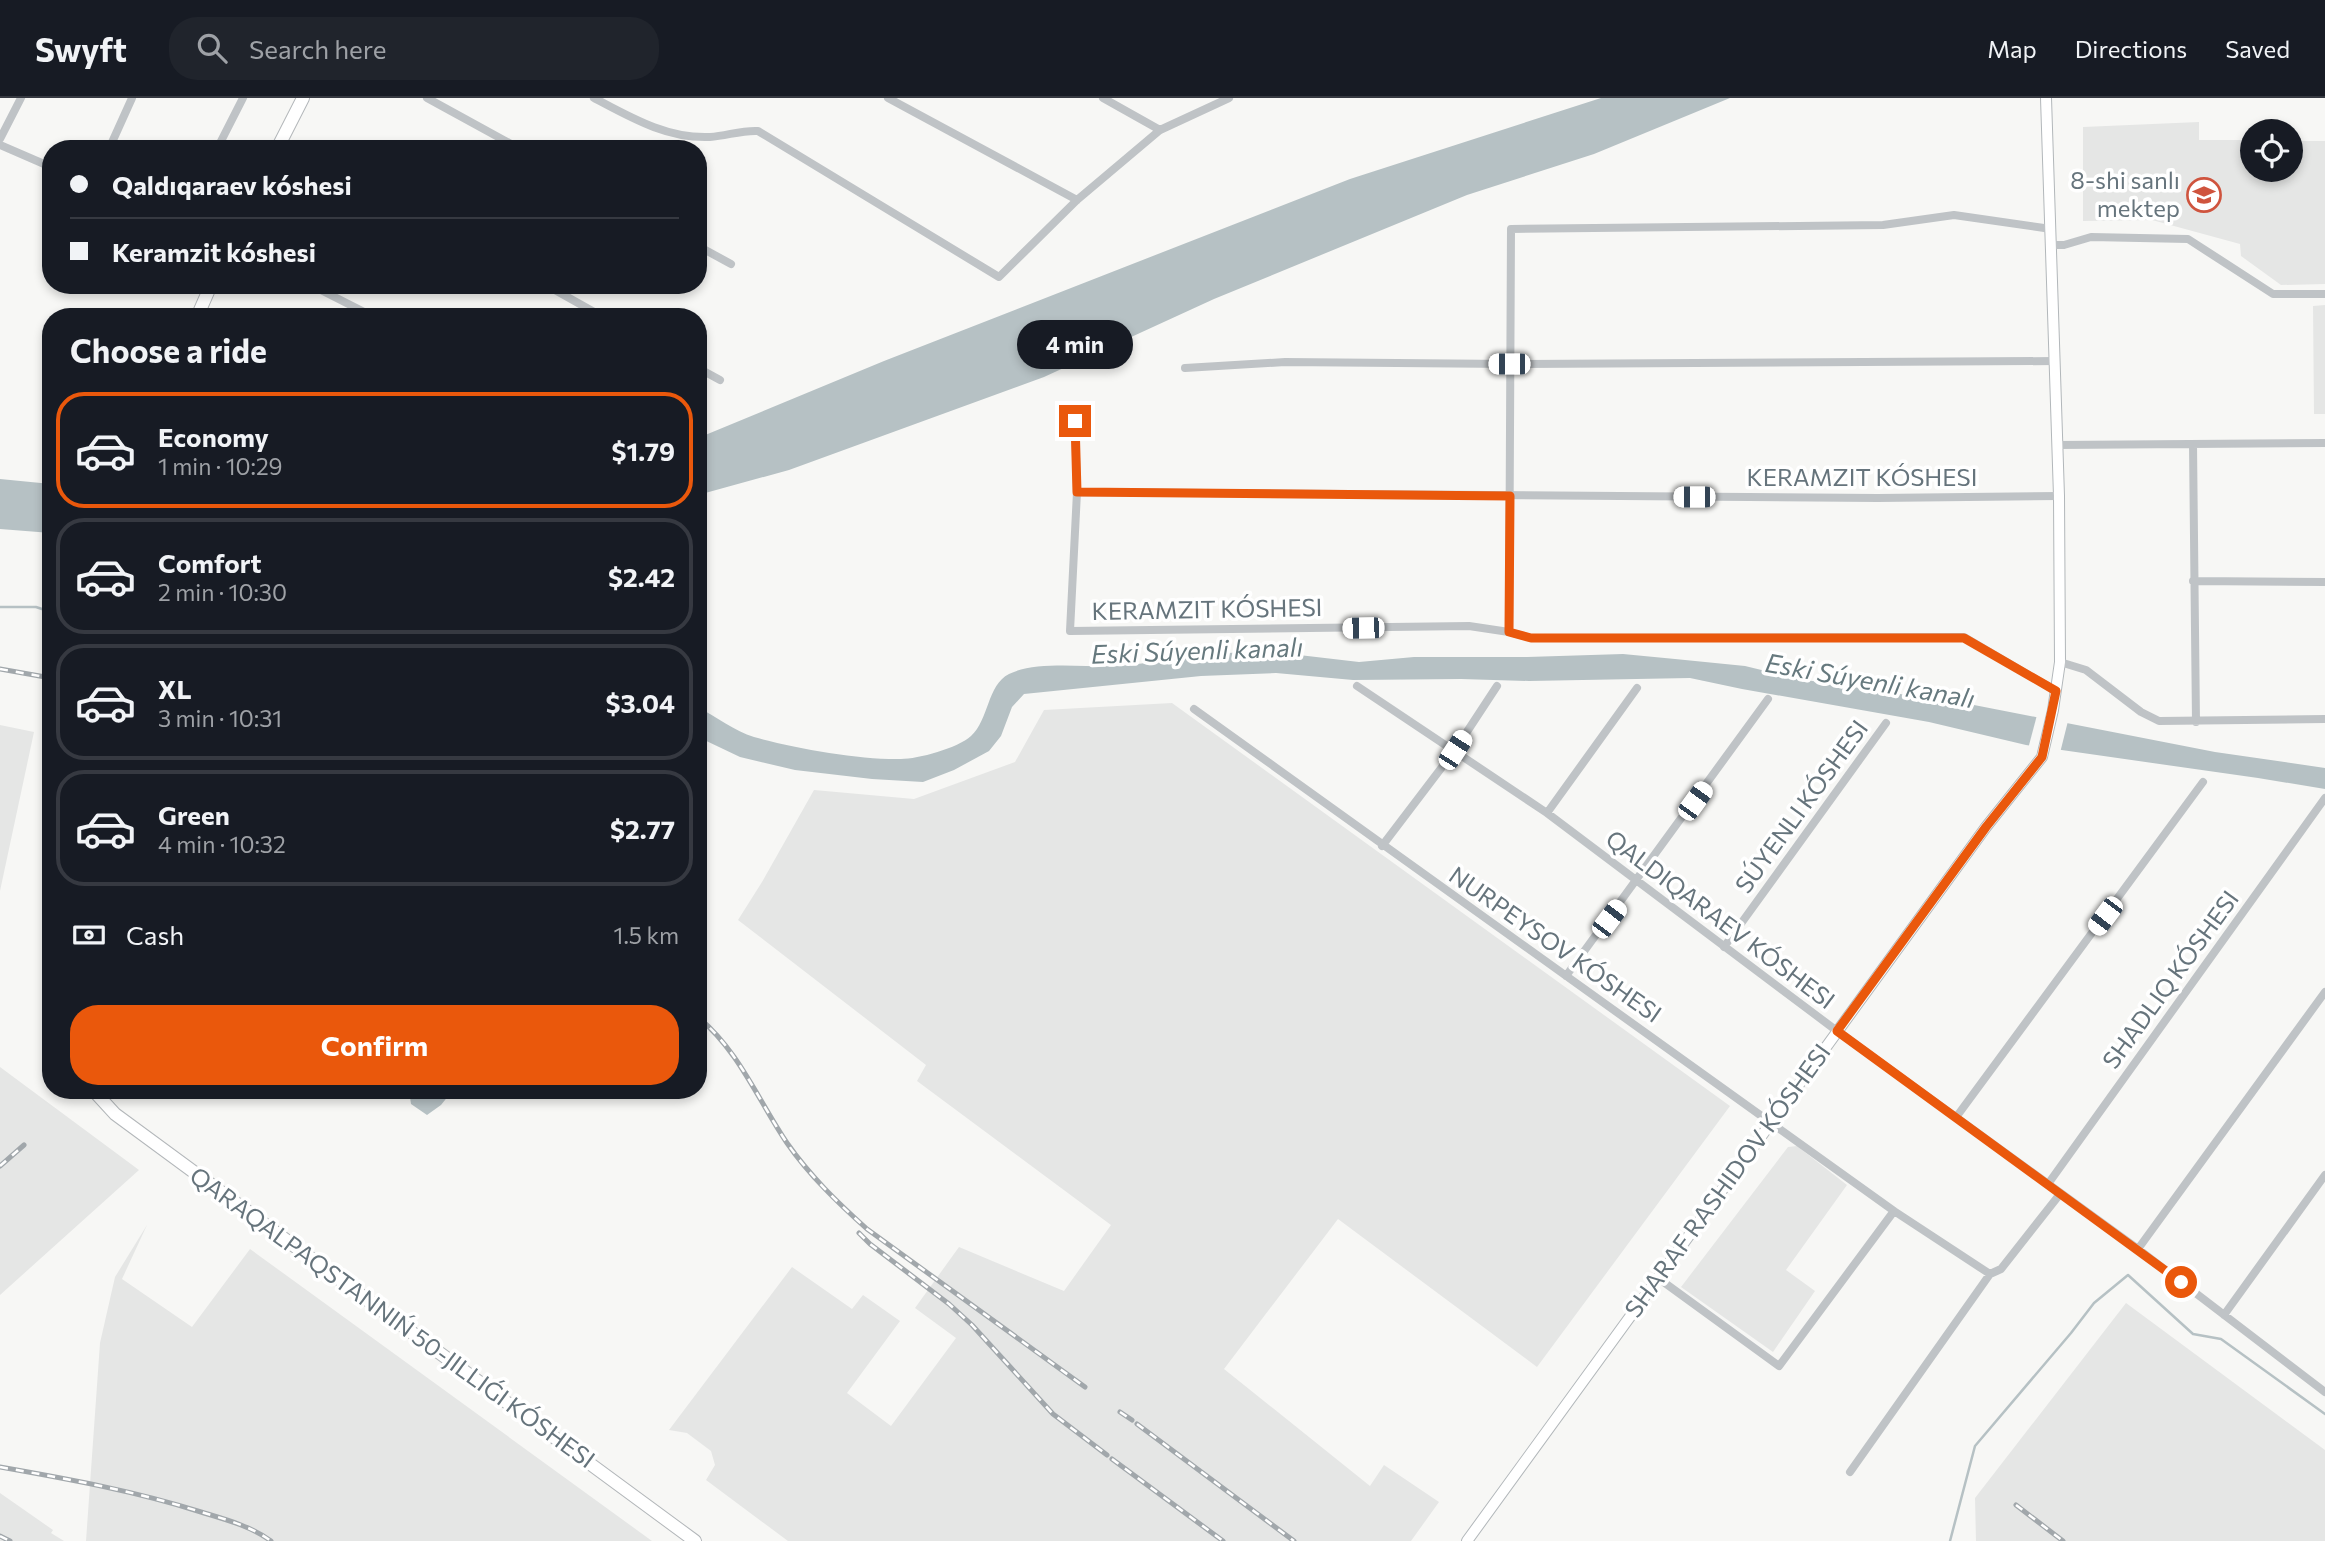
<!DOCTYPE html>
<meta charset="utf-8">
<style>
:root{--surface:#171b24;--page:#20242c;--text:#f1f3f6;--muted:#9ea1a6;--line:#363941;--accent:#ea580c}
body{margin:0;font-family:Commissioner,sans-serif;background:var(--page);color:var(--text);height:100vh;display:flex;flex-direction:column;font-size:26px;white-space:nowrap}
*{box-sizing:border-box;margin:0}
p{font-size:23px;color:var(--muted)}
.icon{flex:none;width:38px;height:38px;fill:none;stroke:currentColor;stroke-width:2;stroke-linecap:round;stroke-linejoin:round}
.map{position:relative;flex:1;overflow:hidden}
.side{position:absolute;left:42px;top:210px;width:665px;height:791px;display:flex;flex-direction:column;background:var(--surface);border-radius:28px;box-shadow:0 4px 10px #0003}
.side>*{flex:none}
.banner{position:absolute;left:42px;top:42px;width:665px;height:154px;border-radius:28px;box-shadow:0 4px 10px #0003;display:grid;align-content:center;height:154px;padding:0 28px;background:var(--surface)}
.controls{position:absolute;left:2240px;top:21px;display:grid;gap:14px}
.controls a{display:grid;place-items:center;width:63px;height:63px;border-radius:50%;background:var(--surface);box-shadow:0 4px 10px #0003;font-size:35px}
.end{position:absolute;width:32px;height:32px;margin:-16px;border:9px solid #ea580c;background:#fff;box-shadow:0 0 0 4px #fff}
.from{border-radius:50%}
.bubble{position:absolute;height:49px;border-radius:24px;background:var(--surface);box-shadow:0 4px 10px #0003;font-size:23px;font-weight:700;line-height:49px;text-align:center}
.car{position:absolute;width:21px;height:42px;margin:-21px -10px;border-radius:9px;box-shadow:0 0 5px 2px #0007;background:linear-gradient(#fff 24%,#345 0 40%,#fff 0 76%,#345 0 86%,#fff 0)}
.banner b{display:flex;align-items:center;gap:24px;height:66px;font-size:26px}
.banner b+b{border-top:2px solid var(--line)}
.banner i{width:18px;height:18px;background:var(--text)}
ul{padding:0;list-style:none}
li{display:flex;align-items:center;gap:21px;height:116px;margin:0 14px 10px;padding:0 14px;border:4px solid var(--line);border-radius:28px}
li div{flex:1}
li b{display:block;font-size:26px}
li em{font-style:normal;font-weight:700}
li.active{border-color:var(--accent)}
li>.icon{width:63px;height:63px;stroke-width:1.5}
h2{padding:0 28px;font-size:32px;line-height:84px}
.pay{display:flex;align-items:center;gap:18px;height:77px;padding:0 28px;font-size:26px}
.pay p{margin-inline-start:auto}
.primary-button{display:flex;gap:14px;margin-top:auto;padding:14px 28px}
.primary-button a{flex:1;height:80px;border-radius:28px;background:var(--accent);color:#fff;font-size:28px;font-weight:700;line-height:80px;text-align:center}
header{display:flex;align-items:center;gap:42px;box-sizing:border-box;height:98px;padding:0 35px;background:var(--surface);border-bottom:2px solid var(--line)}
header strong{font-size:33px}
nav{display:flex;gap:38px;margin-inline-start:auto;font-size:24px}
.search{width:490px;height:63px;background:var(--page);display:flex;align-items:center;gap:18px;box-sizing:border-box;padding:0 24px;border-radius:28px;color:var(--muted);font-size:26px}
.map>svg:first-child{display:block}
</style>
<header>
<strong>Swyft</strong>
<div class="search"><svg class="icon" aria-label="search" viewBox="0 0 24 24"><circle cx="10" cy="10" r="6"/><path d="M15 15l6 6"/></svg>Search here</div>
<nav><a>Map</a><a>Directions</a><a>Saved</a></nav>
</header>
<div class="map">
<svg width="2325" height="1443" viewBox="0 0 2325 1443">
<rect width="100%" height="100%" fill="#f7f7f5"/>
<path fill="#e5e6e5" d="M2199 24V42H2252V72H2291V43H2325V186L2281 187 2241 158 2240 146 2152 122 2083 123V29Z
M2325 207V316H2314L2313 208Z
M1172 605 1730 1008 1537 1269 1338 1121 1224 1271 1370 1388 1384 1367 1439 1404 1411 1443H788L706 1382 715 1367 711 1353 687 1335 669 1332 792 1169 852 1211 863 1197 900 1223 847 1295 891 1328 956 1240 915 1210 959 1149 1064 1193 1111 1127 917 983 926 967 738 822 762 784 814 692 914 701 1015 664 1044 612Z
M0 627 34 634 0 793Z
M0 969 139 1072 0 1197Z
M1797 1048 1847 1087 1786 1172 1815 1193 1773 1254 1681 1189 1788 1049Z
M147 1127 122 1181 192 1229 250 1151 652 1443H86L100 1245 115 1179Z
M2126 1205 2325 1352V1443H1976L1975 1400Z
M0 1395 53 1432 51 1435 64 1443H0Z"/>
<path fill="#b6c1c4" d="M1601 0H1730L1594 56 1467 97 1214 201 1044 279 789 372 698 397V340L884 263 1350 81Z
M0 381 51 386V435L0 431Z
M1241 554 1299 557 1359 564 1414 559H1527L1623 556 1675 561 1745 568 1799 581 1974 607 2215 654 2325 670V691L2258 680 2026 647 1929 624 1742 591 1690 580 1529 583 1461 581 1353 582 1276 575 1201 578 1024 596 1012 609 1001 638 989 653 954 672 923 684 872 681 795 672 740 659 698 639V609C716 619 735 633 754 639 793 650 861 662 901 661 918 661 958 650 971 638 989 622 987 587 1009 576 1036 562 1089 570 1120 568 1160 564 1201 557 1241 554Z
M409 992H453L441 1007 427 1017 411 1006Z"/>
<path fill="#f7f7f5" d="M2037 617 2068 623 2060 655 2028 651Z"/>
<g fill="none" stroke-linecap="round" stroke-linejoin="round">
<path stroke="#b6c1c4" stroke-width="2.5" d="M0 509H36L51 514
M1950 1443 1975 1348 2071 1235 2094 1205 2128 1177 2193 1236 2221 1241 2325 1316"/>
<g stroke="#b2b7ba" stroke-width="12">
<path id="secondary" d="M1467 1443 1986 729 2042 659 2053 612 2060 564 2059 398 2046 0"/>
</g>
<g stroke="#b3b7ba" stroke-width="14">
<path id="primary" d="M277 51 303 0
M197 219 211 187
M93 992 115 1016 695 1443"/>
</g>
<path stroke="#bfc3c6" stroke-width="8" d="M427 0 520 51
M594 0C630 19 667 41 710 39 727 38 741 32 758 33L999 179 1077 102 1160 32 1229 0
M888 0 1077 102
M1103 0 1160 32
M0 41 21 0
M281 43 294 51
M0 47 51 69
M109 51 132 0
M217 51 243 0
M2052 147H2064L2091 139 2188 141 2273 196H2325
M698 148 731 166
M290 187 313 188 374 219
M546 187 603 219
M698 270 720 282
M1185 270 1285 264 1509 266 2055 263
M1075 323 1077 394 1070 533 1469 528 1509 534 1531 540 1964 539 2056 593
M2193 346 2196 624
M2058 347 2325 345
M1077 394 1878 400 2059 398
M2193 483 2325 484
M1509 534 1511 131 1883 127 1954 117 2051 131
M2060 564 2086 572 2141 614 2159 623 2325 621
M1357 588 1547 715 1837 933 2138 1151 2325 1294
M1194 611 1894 1113 1990 1176
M1547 715 1637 590
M1382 748 1455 652 1497 588
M1724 849 1886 625
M1566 878 1768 601
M1957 1018 2203 684
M2048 1086 2325 700
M2138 1151 2325 894
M1658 1180 1779 1268 1894 1113
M2224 1217 2325 1077
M1850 1374 1990 1176 2001 1171 2060 1096"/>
<use href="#secondary" stroke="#fff" stroke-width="10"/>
<use href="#primary" stroke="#fff" stroke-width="12"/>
<g stroke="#a1a7ab" stroke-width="5">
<path id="rail" d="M0 571 51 580
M698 919C739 953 758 1002 787 1045 810 1078 838 1105 867 1131L1085 1289
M0 1068 24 1047
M859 1135 870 1146 949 1206 972 1227 1053 1316 1107 1357
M1120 1314 1132 1322
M1137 1326 1294 1443
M1112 1361 1223 1443
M0 1369C68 1381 135 1393 201 1414 224 1421 251 1428 271 1443
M2016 1407 2063 1443
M0 1438 10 1443"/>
</g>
<use href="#rail" stroke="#fff" stroke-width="2.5" stroke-dasharray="8" stroke-linecap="butt"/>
</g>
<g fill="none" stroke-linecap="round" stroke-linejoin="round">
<path stroke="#ea580c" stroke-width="9" d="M1075 323 1077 394 1510 398 1509 534 1531 540H1964L2056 593 2042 659 1986 729 1837 933 2181 1184"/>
</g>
<defs>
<g id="school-ring" transform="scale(1.75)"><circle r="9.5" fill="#fff" stroke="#cf543e" stroke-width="1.5"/><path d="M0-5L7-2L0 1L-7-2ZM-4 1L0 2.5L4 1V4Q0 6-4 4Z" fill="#cf543e"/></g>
</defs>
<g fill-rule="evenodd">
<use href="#school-ring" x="2204" y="97"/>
</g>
<g text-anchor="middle" stroke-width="7" stroke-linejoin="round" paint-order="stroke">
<g font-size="24" fill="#66747c" stroke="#fff" text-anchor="end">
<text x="2180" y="91">8-shi sanlı<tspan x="2180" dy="28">mektep</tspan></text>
</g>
<g font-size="24" fill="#66747c" stroke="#fff">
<text x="1862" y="388">KERAMZIT KÓSHESI</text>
<text transform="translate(1207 512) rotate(-1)" y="8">KERAMZIT KÓSHESI</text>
<text transform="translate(1802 709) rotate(-54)" y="8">SÚYENLI KÓSHESI</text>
<text transform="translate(1720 822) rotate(37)" y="8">QALDIQARAEV KÓSHESI</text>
<text transform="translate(1555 847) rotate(35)" y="8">NURPEYSOV KÓSHESI</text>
<text transform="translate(2171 882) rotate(-54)" y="8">SHADLIQ KÓSHESI</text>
<text transform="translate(1728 1083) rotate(-54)" y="8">SHARAF RASHIDOV KÓSHESI</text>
<text transform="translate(392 1220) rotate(36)" y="8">QARAQALPAQSTANNIŃ 50-JILLIǴI KÓSHESI</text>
</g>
<g font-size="26" font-style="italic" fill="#66797e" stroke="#fff">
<text transform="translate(1197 553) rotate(-2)" y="9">Eski Súyenli kanalı</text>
<text transform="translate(1870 583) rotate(10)" y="9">Eski Súyenli kanalı</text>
</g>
</g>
</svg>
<div class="controls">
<a><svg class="icon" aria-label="locate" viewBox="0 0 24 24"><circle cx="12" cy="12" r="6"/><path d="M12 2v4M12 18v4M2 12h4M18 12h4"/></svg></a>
</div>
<i class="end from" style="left:2181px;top:1184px"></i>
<i class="end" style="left:1075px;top:323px"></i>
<div class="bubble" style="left:1017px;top:222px;width:116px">4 min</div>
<i class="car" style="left:1509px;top:266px;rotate:270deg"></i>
<i class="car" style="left:1694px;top:399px;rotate:270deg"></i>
<i class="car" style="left:1363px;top:530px;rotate:269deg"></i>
<i class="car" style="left:1455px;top:652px;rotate:33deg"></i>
<i class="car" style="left:1695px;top:703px;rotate:36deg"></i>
<i class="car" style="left:2105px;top:818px;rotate:217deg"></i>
<i class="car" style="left:1609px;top:821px;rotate:37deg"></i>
<div class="banner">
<b><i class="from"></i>Qaldıqaraev kóshesi</b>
<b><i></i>Keramzit kóshesi</b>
</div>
<section class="side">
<h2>Choose a ride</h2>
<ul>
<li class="active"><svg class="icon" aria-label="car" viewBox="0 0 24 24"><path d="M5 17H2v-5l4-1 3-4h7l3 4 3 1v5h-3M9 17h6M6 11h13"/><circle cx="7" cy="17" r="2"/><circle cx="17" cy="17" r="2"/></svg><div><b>Economy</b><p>1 min · 10:29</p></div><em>$1.79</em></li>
<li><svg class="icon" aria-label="car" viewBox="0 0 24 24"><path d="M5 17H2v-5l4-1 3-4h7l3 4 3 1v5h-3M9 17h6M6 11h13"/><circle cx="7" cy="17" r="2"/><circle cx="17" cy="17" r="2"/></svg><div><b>Comfort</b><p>2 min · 10:30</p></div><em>$2.42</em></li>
<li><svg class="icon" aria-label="car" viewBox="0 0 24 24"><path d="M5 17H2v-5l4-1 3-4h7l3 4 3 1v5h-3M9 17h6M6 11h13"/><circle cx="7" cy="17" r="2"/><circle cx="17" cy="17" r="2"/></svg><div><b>XL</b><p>3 min · 10:31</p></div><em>$3.04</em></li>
<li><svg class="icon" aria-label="car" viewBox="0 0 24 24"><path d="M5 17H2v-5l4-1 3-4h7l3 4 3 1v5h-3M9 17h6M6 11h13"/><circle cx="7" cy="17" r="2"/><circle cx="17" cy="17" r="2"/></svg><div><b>Green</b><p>4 min · 10:32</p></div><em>$2.77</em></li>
</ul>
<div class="pay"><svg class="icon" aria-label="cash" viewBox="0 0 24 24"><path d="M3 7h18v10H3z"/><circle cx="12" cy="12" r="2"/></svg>Cash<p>1.5 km</p></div>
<div class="primary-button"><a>Confirm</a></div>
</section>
</div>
